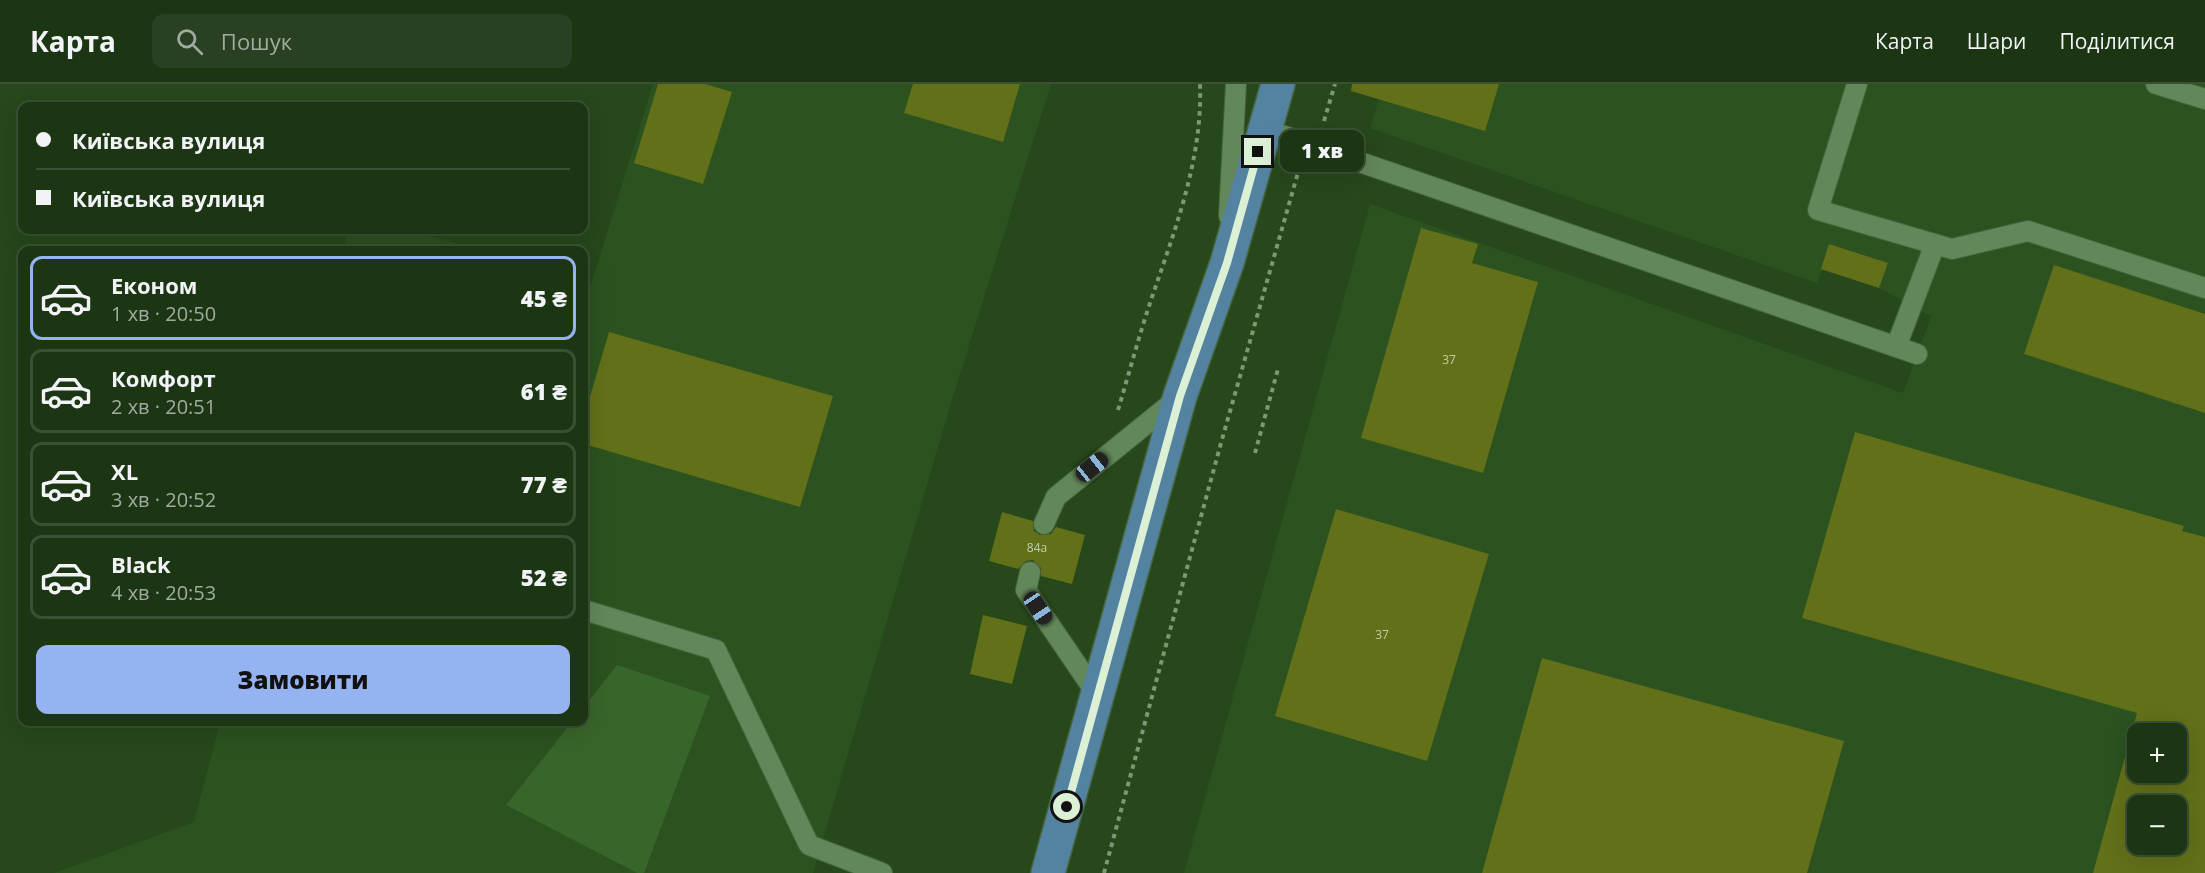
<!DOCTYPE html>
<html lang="uk">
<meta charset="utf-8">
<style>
:root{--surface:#1c3614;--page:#294122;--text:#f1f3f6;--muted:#a0aba0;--line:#3a5034;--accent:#95b2f1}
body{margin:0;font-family:"Open Sans",sans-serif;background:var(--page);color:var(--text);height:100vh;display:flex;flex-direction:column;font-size:22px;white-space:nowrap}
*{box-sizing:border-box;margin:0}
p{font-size:20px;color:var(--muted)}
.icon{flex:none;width:33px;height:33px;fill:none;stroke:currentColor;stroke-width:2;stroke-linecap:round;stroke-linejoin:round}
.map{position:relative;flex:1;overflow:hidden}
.side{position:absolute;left:18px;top:162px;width:570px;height:480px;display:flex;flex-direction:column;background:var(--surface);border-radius:12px;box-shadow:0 6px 24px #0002,0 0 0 2px var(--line)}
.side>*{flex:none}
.banner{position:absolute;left:18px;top:18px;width:570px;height:132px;border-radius:12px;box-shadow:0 6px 24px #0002,0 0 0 2px var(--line);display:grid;align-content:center;height:132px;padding:0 18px;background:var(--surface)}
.tools{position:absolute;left:2127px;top:639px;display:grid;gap:12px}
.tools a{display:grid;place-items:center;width:60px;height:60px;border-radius:12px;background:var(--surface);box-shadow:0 6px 24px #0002,0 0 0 2px var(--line);font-size:30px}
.end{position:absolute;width:27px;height:27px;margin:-14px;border:8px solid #dcf0d6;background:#111;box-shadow:0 0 0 3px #111}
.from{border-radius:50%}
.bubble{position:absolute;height:42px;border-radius:12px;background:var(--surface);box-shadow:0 6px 24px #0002,0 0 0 2px var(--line);font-size:20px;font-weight:800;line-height:42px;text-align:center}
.car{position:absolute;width:18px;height:36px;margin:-18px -9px;border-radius:8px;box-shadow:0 0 4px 2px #0007;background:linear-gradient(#222 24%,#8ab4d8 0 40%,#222 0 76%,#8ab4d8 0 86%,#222 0)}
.banner b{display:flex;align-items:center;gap:21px;height:57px;font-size:22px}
.banner b+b{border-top:2px solid var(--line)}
.banner i{width:15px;height:15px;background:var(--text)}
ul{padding:10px 0 0;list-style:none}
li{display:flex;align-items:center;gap:18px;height:84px;margin:0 12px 9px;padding:0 6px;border:3px solid var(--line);border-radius:12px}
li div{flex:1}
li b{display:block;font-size:22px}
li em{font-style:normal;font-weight:800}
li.current{border-color:var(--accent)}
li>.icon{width:54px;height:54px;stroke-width:1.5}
.action{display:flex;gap:12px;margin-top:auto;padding:12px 18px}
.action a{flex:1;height:69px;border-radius:12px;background:var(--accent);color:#111;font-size:24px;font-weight:800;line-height:69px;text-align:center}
header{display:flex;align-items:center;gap:36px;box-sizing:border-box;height:84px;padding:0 30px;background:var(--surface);border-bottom:2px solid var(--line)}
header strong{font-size:28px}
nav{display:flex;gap:33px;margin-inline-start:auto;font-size:21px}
.search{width:420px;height:54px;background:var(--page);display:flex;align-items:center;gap:15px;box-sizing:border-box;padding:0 21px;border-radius:12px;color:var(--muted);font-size:22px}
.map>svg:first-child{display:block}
</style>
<header>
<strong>Карта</strong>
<div class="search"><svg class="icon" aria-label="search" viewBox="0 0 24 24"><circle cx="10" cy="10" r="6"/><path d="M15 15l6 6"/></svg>Пошук</div>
<nav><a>Карта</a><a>Шари</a><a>Поділитися</a></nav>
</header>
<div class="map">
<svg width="2205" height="789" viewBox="0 0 2205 789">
<rect width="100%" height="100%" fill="#26481b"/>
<path fill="#2b521f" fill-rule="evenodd" d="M653 0H1051L952 316 813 789H54L194 738 220 638H584V200L591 201Z
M1383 0H2205V789H1184L1370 120 1903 309 1931 232 1879 204 1822 186 1817 199 1370 44ZM2138 650H2176V688H2138ZM2138 722H2176V760H2138Z
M348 146H411L478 166H343Z"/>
<path fill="#38652a" d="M617 581 710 612 644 789H637L506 721 572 638H584V623Z"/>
<path fill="#627019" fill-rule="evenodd" d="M658 0H705L732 8 703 100 634 79Z
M913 0H1020L1003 58 904 29Z
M1352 0H1499L1485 47 1351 7Z
M1421 144 1478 160 1472 179 1538 198 1483 389 1361 354Z
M1829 160 1888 179 1879 204 1821 185Z
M2054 181 2205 230V329L2024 270Z
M609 248 833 312 800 423 584 360V333Z
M1855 348 2184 442 2182 447 2205 453V789H2093L2137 629 1802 534ZM2138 650H2176V688H2138ZM2138 722H2176V760H2138Z
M1336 425 1489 470 1427 677 1275 632Z
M1002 428 1033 437 1034 447 1040 451 1051 450 1056 443 1085 451 1072 500 1041 492V484L1033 476 1026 477 1018 485 989 477Z
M983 531 1027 542 1012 600 970 590Z
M1542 574 1844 657 1807 789H1482Z"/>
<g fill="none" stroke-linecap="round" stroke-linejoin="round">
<g stroke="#46643d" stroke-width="22">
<path id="lane" d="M1857 0 1818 126 1952 165 2028 147 2205 204
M2156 0 2205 15
M1264 45 1917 270
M1229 132 1236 0
M1896 263 1935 160
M1044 440 1056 413 1178 314
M1030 488 1026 506 1098 612
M584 526 716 566 809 761 882 789"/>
</g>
<g stroke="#46643d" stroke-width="36">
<path id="primary" d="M1048 789 1180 312 1227 179 1278 0"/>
</g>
<path stroke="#7d9874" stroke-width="4" stroke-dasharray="4.5 4.5" stroke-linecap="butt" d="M1324 37 1335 0
M1118 326C1128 293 1137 259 1148 225 1172 153 1203 78 1200 0
M1255 369 1278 285
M1104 789 1221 359 1299 85"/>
<use href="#lane" stroke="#628758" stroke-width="20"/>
<use href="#primary" stroke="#5483a1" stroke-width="33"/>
</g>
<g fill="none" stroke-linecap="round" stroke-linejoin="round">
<path stroke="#dcf0d6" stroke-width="8" d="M1067 723 1180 312 1227 179 1258 68"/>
</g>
<g text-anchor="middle" stroke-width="4.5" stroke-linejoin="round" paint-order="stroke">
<g font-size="12" fill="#bed0a7">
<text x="1449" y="280">37</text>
<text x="1037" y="468">84а</text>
<text x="1382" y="555">37</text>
</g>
</g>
</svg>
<div class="tools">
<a>+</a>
<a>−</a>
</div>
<i class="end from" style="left:1067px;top:723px"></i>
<i class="end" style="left:1258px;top:68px"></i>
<div class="bubble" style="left:1280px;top:46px;width:84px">1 хв</div>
<i class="car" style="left:1092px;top:383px;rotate:51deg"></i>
<i class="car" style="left:1038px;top:524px;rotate:146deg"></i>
<div class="banner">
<b><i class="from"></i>Київська вулиця</b>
<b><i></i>Київська вулиця</b>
</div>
<section class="side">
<ul>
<li class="current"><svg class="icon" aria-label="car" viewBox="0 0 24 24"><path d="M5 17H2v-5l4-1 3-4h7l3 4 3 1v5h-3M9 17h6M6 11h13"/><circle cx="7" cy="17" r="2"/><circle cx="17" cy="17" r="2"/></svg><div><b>Економ</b><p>1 хв · 20:50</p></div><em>45 ₴</em></li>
<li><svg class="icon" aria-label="car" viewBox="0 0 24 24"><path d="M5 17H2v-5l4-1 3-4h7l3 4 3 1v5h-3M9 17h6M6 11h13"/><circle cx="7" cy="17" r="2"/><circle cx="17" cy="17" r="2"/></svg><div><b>Комфорт</b><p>2 хв · 20:51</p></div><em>61 ₴</em></li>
<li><svg class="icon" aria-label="car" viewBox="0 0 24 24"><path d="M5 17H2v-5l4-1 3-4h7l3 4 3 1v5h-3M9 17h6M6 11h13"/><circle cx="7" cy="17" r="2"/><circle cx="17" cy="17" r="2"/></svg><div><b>XL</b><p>3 хв · 20:52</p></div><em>77 ₴</em></li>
<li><svg class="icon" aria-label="car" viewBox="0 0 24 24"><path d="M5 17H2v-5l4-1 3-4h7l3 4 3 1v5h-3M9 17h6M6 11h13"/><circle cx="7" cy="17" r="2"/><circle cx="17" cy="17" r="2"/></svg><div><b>Black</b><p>4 хв · 20:53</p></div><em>52 ₴</em></li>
</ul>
<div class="action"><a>Замовити</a></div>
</section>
</div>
